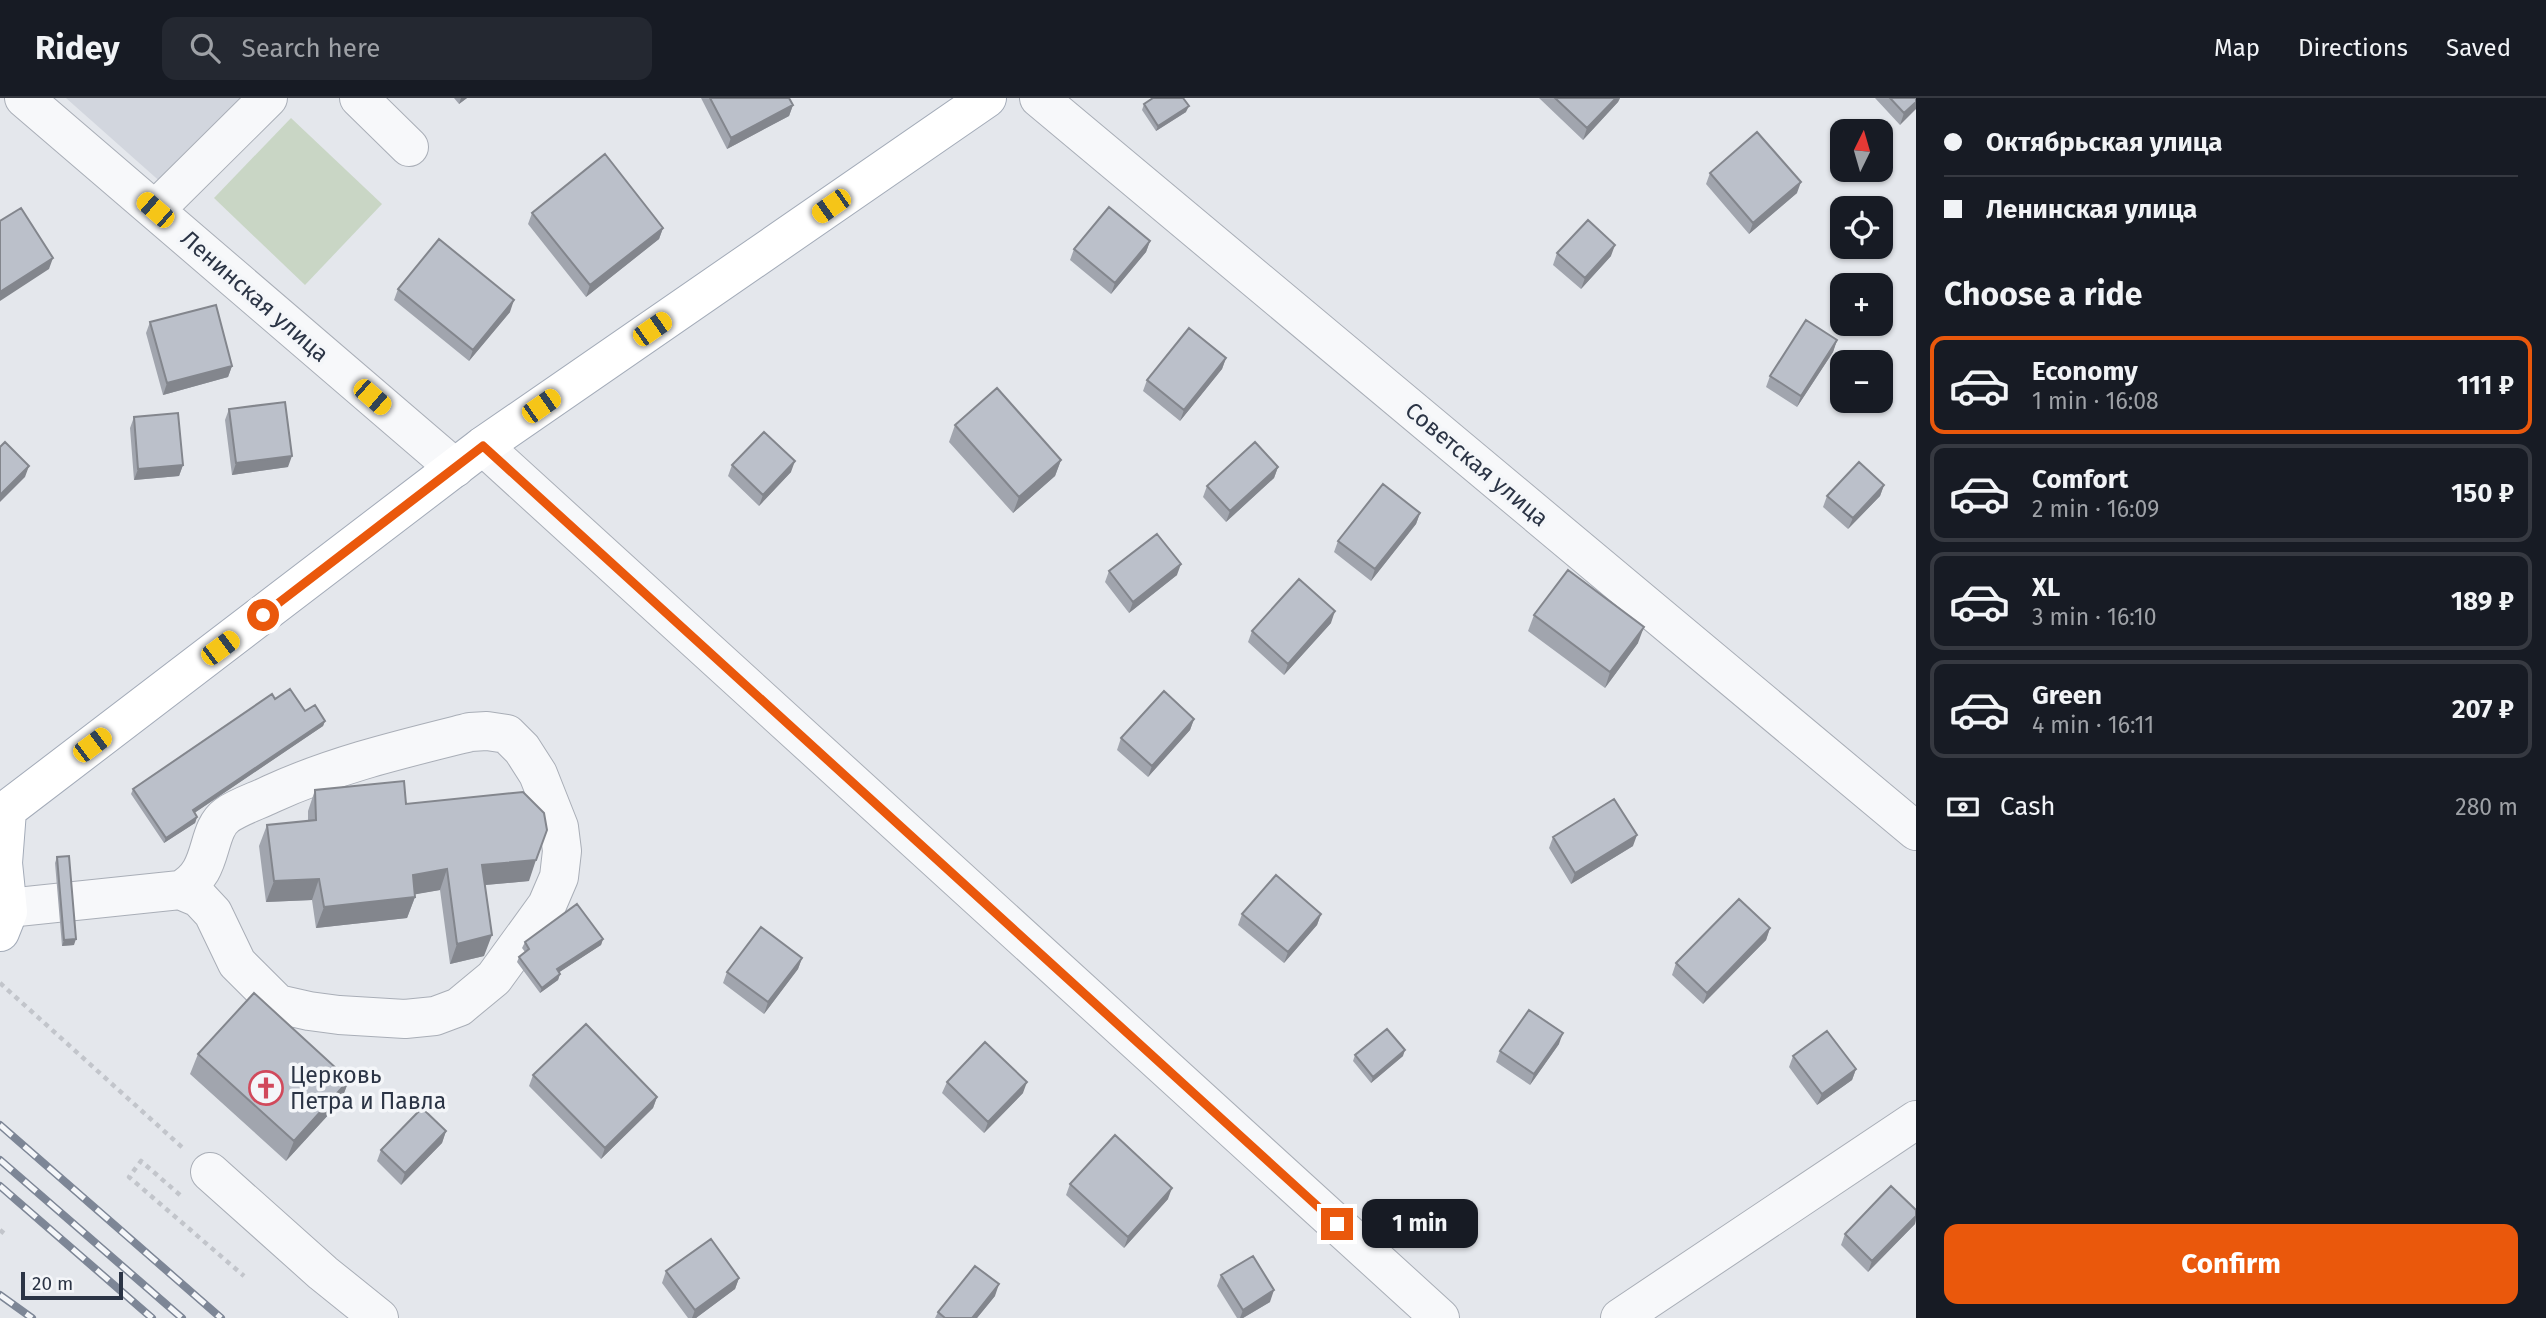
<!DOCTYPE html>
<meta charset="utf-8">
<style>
:root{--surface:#171b24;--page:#242831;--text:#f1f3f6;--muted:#9ea1a6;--line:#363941;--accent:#ea580c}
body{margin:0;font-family:"Fira Sans",sans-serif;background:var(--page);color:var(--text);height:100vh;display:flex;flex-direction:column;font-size:26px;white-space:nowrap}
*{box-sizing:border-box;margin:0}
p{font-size:23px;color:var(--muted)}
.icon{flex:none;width:38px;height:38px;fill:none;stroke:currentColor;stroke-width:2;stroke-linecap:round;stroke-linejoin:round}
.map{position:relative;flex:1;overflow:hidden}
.details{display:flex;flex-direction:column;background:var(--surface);width:630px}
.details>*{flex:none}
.guide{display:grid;align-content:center;height:154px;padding:0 28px;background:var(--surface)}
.needle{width:46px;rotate:5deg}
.controls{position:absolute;left:1830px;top:21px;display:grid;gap:14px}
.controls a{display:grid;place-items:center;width:63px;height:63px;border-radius:14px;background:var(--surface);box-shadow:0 2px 5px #0004;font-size:35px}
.scale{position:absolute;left:21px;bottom:18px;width:102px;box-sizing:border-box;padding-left:7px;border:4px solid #2b3445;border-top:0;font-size:19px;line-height:24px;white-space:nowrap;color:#2b3445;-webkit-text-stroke:5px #f4f6f9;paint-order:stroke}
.end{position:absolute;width:32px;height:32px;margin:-16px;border:9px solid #ea580c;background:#fff;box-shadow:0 0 0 4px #fff}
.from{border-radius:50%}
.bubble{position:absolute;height:49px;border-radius:14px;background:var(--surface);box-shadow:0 2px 5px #0004;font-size:23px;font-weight:700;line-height:49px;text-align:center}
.car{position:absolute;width:21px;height:42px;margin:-21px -10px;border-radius:9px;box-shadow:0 0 5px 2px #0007;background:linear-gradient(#f5c518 24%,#345 0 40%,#f5c518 0 76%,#345 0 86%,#f5c518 0)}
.guide b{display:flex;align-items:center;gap:24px;height:66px;font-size:26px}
.guide b+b{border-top:2px solid var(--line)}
.guide i{width:18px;height:18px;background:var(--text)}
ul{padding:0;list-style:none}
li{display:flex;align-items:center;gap:21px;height:98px;margin:0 14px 10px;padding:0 14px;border:4px solid var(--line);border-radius:14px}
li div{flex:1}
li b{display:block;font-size:26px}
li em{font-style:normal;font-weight:700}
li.active{border-color:var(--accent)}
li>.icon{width:63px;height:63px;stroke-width:1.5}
h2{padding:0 28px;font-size:32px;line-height:84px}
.pay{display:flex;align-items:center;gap:18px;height:77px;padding:0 28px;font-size:26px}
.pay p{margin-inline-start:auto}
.button{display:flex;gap:14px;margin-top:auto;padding:14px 28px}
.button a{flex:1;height:80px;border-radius:14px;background:var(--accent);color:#fff;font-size:28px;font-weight:700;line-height:80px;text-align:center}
header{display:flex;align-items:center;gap:42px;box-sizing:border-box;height:98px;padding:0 35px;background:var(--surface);border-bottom:2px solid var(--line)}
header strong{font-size:33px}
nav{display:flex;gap:38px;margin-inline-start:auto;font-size:24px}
.search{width:490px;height:63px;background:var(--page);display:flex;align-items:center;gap:18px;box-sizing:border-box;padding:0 24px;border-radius:14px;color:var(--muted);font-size:26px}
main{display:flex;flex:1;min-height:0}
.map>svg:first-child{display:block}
</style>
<header>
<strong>Ridey</strong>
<div class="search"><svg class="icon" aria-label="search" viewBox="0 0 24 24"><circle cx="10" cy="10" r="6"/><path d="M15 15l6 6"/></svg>Search here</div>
<nav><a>Map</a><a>Directions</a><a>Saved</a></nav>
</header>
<main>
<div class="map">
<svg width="1916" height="1220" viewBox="0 0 1916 1220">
<rect width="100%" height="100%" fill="#e4e7ec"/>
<path fill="#d2d6de" d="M66 0H252L164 87Z"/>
<path fill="#c9d6c5" d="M291 20 382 106 305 187 214 100Z"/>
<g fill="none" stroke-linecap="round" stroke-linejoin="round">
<g stroke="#a9aeb7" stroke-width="40">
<path id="minor" d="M24 0 455 370
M359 0 409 49
M1039 0 1916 733
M155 112 268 0
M483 348 1440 1220
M8 810 180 792C216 774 204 734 227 717 240 708 257 703 271 696 334 667 402 651 470 634L487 633 507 636 522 651 538 676 559 729 562 753 559 779 547 807 494 880 459 909 435 918 405 921 339 917 309 913 278 906 237 865 213 815 199 800 180 792
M210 1074 323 1175 379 1220
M1620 1220 1916 1022"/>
</g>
<g stroke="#a3abb8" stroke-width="40">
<path id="major" d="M0 717 483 348 987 0
M0 834 8 814 3 765 7 713"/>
</g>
<path stroke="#c2c5cb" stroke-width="4.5" stroke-dasharray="5 5" stroke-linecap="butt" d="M0 885 184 1051
M180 1097 141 1063 129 1079 244 1178
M0 1132 6 1137"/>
<use href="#minor" stroke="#f7f8fa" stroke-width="38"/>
<use href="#major" stroke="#fff" stroke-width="38"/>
<g stroke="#7d8696" stroke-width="8">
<path id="rail" d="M0 1027 221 1220
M0 1062 182 1220
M0 1088 152 1220
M0 1197 32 1220"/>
</g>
<use href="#rail" stroke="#f4f6f9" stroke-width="5" stroke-dasharray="16" stroke-linecap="butt"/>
</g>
<path fill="#a1a5ae" d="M454 0H467L459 6Z
M701 0H789L793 7 789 18 727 51Z
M1539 0H1620L1618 4 1583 42Z
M1875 0H1916L1900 27Z
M1144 6 1186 14 1156 33 1142 12Z
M1710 75 1797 95 1749 136 1706 86Z
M532 115 663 130 659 141 586 199 528 126Z
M1150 143 1146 154 1111 196 1070 162 1074 151Z
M1557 155 1611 158 1581 191 1553 167Z
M398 191 510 214 469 263 394 202Z
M150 224 232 268 228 279 163 297 146 235Z
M1837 242 1833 254 1797 309 1766 289 1770 278Z
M1226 260 1222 271 1180 323 1143 293 1147 282Z
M229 311 288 369 232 377 225 322Z
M134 319 183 367 179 378 134 382 130 330Z
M955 327 1061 362 1055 378 1013 415 949 344Z
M732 367 791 374 759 408 728 378Z
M1278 369 1274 380 1226 424 1203 399 1207 388Z
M1884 387 1880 398 1848 431 1823 409 1827 398Z
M1420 415 1416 426 1371 483 1334 454 1338 443Z
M1109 473 1177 477 1129 515 1105 484Z
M1534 517 1638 545 1605 590 1528 533Z
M1331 525 1284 577 1248 544 1252 533Z
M275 601 325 623 323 628 194 715 197 719 195 725 164 745 131 696 133 691Z
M1194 621 1190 632 1148 679 1117 652 1121 640Z
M315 692 406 706 529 783 485 787 484 858 450 866 440 792 415 796V799L407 820 316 830 312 802 266 804 259 748 267 727 308 723V713Z
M1553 739 1633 748 1571 786 1549 750Z
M57 759 74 847 62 848 55 765Z
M1242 816H1321L1317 827 1284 865 1238 827Z
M1770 830 1766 842 1703 906 1672 877 1676 865Z
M603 841 601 847 559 874 560 876 558 882 540 895 517 864 519 859 525 854 522 850 525 844Z
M802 860 798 871 764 916 723 885 727 874Z
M1559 946 1530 987 1496 964 1500 953Z
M198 956 349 982 341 1003 286 1063 190 976Z
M1355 957 1403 958 1371 985 1353 963Z
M1793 958 1856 971 1852 982 1817 1007 1789 969Z
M533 977 657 999 653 1010 601 1061 529 988Z
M947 984 1023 995 984 1035 942 995Z
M446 1033 442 1045 401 1087 377 1063 381 1052Z
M1070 1086 1168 1101 1124 1150 1066 1097Z
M1916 1112V1122L1915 1126 1868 1174 1841 1147 1845 1136Z
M666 1173 739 1180 735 1191 696 1220H688L662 1185Z
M1221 1177 1270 1204 1243 1220H1237L1217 1188Z
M995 1198 977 1220H935L938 1214Z"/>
<path fill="#83868d" d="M461 0H467L459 6Z
M1616 0H1620L1618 4 1583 42 1587 30Z
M1916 4V11L1900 27 1904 15Z
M793 7 789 18 727 51 731 40Z
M1189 8 1186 14 1156 33 1158 28Z
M1801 84 1797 95 1749 136 1753 125Z
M663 130 659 141 586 199 590 187Z
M1150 143 1146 154 1111 196 1115 185Z
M1615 147 1611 158 1581 191 1585 180Z
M53 160 49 171 0 203V194Z
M514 202 510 214 469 263 473 252Z
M1837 242 1833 254 1797 309 1801 298Z
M1226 260 1222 271 1180 323 1184 312Z
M232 268 228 279 163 297 167 285Z
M292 358 288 369 232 377 236 365Z
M1061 362 1055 378 1013 415 1019 399Z
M795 363 791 374 759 408 763 397Z
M183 367 179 378 134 382 138 371Z
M29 368 25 379 0 404V397Z
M1278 369 1274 380 1226 424 1230 413Z
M1884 387 1880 398 1848 431 1853 420Z
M1420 415 1416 426 1371 483 1375 471Z
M1181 466 1177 477 1129 515 1133 504Z
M1335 513 1331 525 1284 577 1288 566Z
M1644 529 1638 545 1605 590 1610 574Z
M1194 621 1190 632 1148 679 1152 668Z
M325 623 323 628 190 718 193 712Z
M197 719 195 725 164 745 166 740Z
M1637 737 1633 748 1571 786 1575 775Z
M536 762 529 783 474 788 482 767Z
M447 771 440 792 406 798 413 777Z
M319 781 312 802 266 804 274 783Z
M415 799 407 820 316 830 324 809Z
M1321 816 1317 827 1284 865 1288 854Z
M1770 830 1766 842 1703 906 1707 895Z
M492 837 484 858 450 866 457 846Z
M76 841 74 847 62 848 64 842Z
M603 841 601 847 555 877 557 871Z
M802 860 798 871 764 916 768 904Z
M560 876 558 882 540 895 542 890Z
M1563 935 1559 946 1530 987 1534 976Z
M1405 952 1403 958 1371 985 1373 979Z
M1856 971 1852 982 1817 1007 1822 996Z
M349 982 341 1003 286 1063 294 1043Z
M1027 984 1023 995 984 1035 988 1024Z
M657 999 653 1010 601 1061 605 1050Z
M446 1033 442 1045 401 1087 405 1075Z
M1172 1090 1168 1101 1124 1150 1128 1139Z
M1916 1118 1915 1126 1868 1174 1872 1163Z
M739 1180 735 1191 696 1220H692L695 1212Z
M999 1186 995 1198 977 1220H972Z
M1274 1192 1270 1204 1243 1220H1240L1243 1212Z"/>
<path fill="#bbc0ca" stroke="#83868d" stroke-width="2" d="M710 0H789L793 7 731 40Z
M1153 0H1183L1189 8 1158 28 1144 6Z
M1555 0H1616L1587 30Z
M1890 0H1916V4L1904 15Z
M1757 34 1801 84 1753 125 1710 75Z
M605 56 663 130 590 187 532 115Z
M1109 109 1150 143 1115 185 1074 151Z
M21 110 53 160 0 194V123Z
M1588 122 1615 147 1585 180 1557 155Z
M439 141 514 202 473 252 398 191Z
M216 207 232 268 167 285 150 224Z
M1806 222 1837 242 1801 298 1770 278Z
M1189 230 1226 260 1184 312 1147 282Z
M997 290 1061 362 1019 399 955 327Z
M285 304 292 358 236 365 229 311Z
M178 315 183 367 138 371 134 319Z
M764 334 795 363 763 397 732 367Z
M5 344 29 368 0 397V349Z
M1255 344 1278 369 1230 413 1207 388Z
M1859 364 1884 387 1853 420 1827 398Z
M1383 386 1420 415 1375 471 1338 443Z
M1157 436 1181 466 1133 504 1109 473Z
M1568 472 1644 529 1610 574 1534 517Z
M1299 481 1335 513 1288 566 1252 533Z
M290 591 305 613 315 607 325 623 193 712 197 719 166 740 133 691 272 596 275 601Z
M1164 593 1194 621 1152 668 1121 640Z
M404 683 406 706 523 694 544 715 547 732 536 762 482 767 492 837 457 846 447 771 413 777 415 799 324 809 319 781 274 783 267 727 316 722 315 692Z
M1614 701 1637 737 1575 775 1553 739Z
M69 758 76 841 64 842 57 759Z
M1276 777 1321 816 1288 854 1242 816Z
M1739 801 1770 830 1707 895 1676 865Z
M577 806 603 841 557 871 560 876 542 890 519 859 529 851 525 844Z
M761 829 802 860 768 904 727 874Z
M254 895 349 982 294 1043 198 956Z
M1529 912 1563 935 1534 976 1500 953Z
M586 926 657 999 605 1050 533 977Z
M1387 931 1405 952 1373 979 1355 957Z
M1827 933 1856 971 1822 996 1793 958Z
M985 944 1027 984 988 1024 947 984Z
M422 1010 446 1033 405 1075 381 1052Z
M1115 1037 1172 1090 1128 1139 1070 1086Z
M1891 1088 1916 1112V1118L1872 1163 1845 1136Z
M711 1141 739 1180 695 1212 666 1173Z
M1253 1158 1274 1192 1243 1212 1221 1177Z
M975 1168 999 1186 972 1220H945L938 1214Z"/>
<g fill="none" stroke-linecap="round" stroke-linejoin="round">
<path stroke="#ea580c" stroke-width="9" d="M263 517 483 348 1337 1126"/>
</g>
<defs>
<g id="church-ring" transform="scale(1.75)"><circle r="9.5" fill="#f4f6f9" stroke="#d1495b" stroke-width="1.5"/><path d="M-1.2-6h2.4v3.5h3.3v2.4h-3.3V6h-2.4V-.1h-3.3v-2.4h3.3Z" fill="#d1495b"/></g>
</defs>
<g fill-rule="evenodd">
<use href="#church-ring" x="266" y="990"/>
</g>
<g text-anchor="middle" stroke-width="7" stroke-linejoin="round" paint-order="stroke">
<g font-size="23" fill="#2b3445" stroke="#f4f6f9">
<text transform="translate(255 198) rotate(41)" y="8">Ленинская улица</text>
<text transform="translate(1477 366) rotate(40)" y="8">Советская улица</text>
</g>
<g font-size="23" fill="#2b3445" stroke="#f4f6f9" text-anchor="start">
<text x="290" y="985">Церковь<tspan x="290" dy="26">Петра и Павла</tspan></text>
</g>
</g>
</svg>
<div class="controls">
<a><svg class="needle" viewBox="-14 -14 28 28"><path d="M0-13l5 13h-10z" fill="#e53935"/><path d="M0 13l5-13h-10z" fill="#9ea1a6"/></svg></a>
<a><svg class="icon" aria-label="locate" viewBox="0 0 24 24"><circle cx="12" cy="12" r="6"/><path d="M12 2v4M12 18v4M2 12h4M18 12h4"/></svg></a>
<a>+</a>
<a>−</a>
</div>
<div class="scale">20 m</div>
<i class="end from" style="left:263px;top:517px"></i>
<i class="end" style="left:1337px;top:1126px"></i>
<div class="bubble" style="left:1362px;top:1101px;width:116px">1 min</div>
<i class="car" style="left:831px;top:108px;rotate:235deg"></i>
<i class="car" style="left:155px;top:112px;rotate:311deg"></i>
<i class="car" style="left:652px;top:231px;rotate:55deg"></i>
<i class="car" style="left:372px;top:299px;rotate:131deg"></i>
<i class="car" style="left:541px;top:308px;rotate:55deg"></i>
<i class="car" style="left:220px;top:550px;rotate:53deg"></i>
<i class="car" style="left:92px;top:647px;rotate:53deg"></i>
</div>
<section class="details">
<div class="guide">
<b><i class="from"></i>Октябрьская улица</b>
<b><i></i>Ленинская улица</b>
</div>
<h2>Choose a ride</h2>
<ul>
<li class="active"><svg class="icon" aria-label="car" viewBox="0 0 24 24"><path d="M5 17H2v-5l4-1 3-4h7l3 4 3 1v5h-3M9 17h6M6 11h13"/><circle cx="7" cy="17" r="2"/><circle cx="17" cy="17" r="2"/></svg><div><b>Economy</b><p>1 min · 16:08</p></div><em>111 ₽</em></li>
<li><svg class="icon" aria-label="car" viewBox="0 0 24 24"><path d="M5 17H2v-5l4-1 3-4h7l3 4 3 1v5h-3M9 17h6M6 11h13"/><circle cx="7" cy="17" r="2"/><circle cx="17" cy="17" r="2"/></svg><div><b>Comfort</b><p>2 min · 16:09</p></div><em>150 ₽</em></li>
<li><svg class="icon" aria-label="car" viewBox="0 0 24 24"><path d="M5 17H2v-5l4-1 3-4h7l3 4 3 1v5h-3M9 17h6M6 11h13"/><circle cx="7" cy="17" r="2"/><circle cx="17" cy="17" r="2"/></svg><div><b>XL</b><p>3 min · 16:10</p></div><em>189 ₽</em></li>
<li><svg class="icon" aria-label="car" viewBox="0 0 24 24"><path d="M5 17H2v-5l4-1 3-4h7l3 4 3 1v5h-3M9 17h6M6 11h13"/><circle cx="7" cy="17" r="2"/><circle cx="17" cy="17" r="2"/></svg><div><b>Green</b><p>4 min · 16:11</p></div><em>207 ₽</em></li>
</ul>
<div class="pay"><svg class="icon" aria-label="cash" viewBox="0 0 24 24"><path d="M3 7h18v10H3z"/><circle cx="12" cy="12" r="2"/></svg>Cash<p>280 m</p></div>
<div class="button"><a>Confirm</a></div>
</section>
</main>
